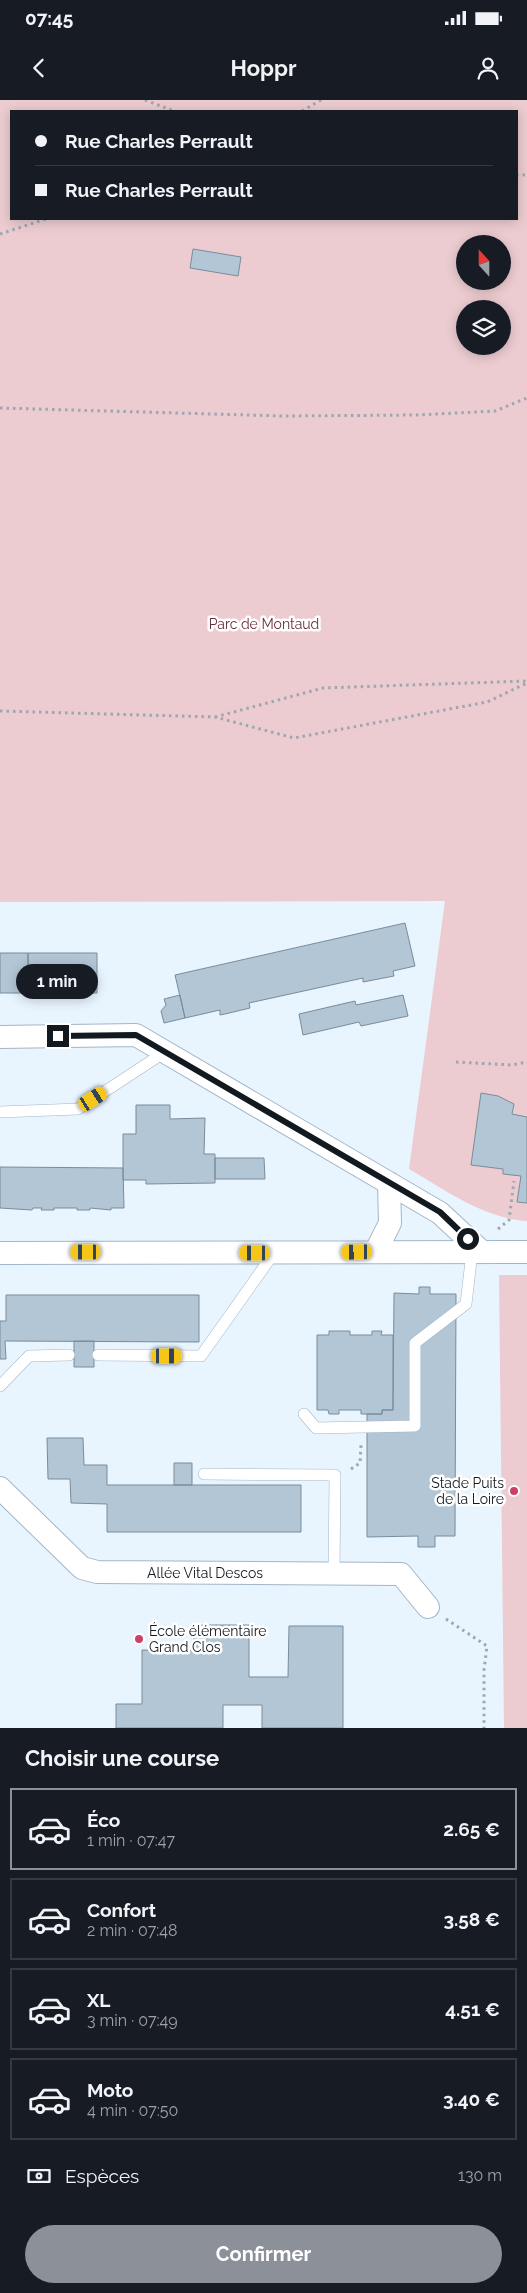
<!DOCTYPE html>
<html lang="fr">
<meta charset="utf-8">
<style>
:root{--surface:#171b24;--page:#242831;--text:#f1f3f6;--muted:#9ea1a6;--line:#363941;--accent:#8c9099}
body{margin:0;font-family:Raleway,sans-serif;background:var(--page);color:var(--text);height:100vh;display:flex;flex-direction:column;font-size:19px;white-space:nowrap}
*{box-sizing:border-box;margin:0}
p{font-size:16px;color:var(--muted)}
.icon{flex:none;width:28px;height:28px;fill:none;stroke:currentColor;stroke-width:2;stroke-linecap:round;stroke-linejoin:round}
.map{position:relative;height:1628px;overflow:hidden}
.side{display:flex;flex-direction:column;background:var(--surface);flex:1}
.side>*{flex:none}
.top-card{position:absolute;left:10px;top:10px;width:508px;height:110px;border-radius:0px;box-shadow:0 2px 12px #0003;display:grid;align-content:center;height:110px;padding:0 25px;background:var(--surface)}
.needle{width:32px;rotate:339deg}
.tools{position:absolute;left:456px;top:135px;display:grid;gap:10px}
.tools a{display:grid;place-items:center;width:55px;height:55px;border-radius:50%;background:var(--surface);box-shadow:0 2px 12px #0003;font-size:25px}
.end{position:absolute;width:22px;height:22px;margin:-11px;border:6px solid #12191f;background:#fff;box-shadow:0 0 0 2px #fff}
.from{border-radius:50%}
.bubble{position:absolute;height:35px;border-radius:18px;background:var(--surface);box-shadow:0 2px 12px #0003;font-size:16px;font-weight:700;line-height:35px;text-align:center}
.car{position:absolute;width:15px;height:30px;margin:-15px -8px;border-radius:6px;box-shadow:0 0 4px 1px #0007;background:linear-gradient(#f5c518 24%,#345 0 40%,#f5c518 0 76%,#345 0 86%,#f5c518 0)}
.top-card b{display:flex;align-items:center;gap:18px;height:48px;font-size:19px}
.top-card b+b{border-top:1px solid var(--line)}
.top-card i{width:12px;height:12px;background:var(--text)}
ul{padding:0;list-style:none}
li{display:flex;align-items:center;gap:15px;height:82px;margin:0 10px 8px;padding:0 15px;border:2px solid var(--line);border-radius:0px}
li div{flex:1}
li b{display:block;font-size:19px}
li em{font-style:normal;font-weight:700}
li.on{border-color:var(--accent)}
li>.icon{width:45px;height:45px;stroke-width:1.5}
h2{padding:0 25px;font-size:22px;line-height:60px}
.pay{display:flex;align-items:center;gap:12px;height:55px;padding:0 25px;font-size:19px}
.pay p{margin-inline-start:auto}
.cta{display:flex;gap:10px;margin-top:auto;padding:10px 25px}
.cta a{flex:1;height:58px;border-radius:30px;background:var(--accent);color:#fff;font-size:20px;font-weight:700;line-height:58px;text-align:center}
.status{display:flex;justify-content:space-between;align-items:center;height:35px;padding:0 25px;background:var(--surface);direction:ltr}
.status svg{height:14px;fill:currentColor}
header{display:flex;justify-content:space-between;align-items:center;height:65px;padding:0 25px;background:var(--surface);font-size:22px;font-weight:700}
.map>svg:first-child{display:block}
</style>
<div class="status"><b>07:45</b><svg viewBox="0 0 49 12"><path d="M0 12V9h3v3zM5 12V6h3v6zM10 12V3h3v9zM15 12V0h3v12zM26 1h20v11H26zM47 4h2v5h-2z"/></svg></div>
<header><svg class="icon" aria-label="back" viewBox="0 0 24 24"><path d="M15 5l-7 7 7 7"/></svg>Hoppr<svg class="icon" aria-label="person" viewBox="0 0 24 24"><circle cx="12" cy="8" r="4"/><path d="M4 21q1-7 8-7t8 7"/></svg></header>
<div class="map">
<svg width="527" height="1628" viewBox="0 0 527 1628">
<rect width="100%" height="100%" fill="#e8f4fe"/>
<path fill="#ecccd1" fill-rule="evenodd" d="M0 0H527V1121C483 1118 447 1091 409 1069L445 801 0 802ZM11 11H516V119H11ZM465 144H502V181H465ZM465 209H502V246H465Z
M499 1175H527V1628H504Z"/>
<path fill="#b2c6d6" stroke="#798c9b" d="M193 149 241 157 238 176 190 168Z
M405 823 415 866 393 871 394 876 363 882V878L249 903 250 908 225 914 220 915V910L185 918 175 875Z
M0 853H28V893H0Z
M28 853H97V893H28Z
M180 895 185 918 164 923 161 911 166 905 164 899Z
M403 895 408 916 361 926 359 922 303 935 299 914 355 901 356 905Z
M481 993 498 996 514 1004 512 1014 527 1017V1103L517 1102 521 1076 503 1074V1069L471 1065Z
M136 1005H170V1019L205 1018 204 1054H215V1083L146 1084V1080H123V1034H136Z
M215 1058H264L265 1079H215Z
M0 1067 123 1068 124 1108H111V1110L90 1108V1110H77V1108H54V1110H41L42 1108H33L32 1110 0 1108Z
M419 1187H430V1194H456L455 1436H435V1447H418V1436L367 1437V1314H382V1310H393L394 1193 419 1194Z
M6 1195H199V1242L5 1241 6 1259H0V1221H6Z
M329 1231H350V1235H372V1231H382L381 1235H393V1310H382V1314H361V1310H339V1314H329L328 1310H317V1235H329Z
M74 1241H94V1267H74Z
M47 1338H83L84 1365H107V1385H301V1432H107V1404L71 1403 70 1379H48Z
M174 1363H192V1385H174Z
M194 1525H249V1577H288L289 1526H343V1628H262V1605H223V1628H116V1604H142V1550L194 1551Z"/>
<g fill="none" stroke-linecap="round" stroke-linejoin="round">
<g stroke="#a3b6c7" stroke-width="12">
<path id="service" d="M0 1012 78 1009 165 952
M98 1255 201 1256 274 1153
M0 1286 29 1256 69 1255
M304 1314 316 1328 415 1326V1243L466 1204 472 1152
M204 1374 335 1375 334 1474"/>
</g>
<g stroke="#a3b6c7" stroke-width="24">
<path id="minor" d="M0 937 136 935 440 1113 482 1152
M376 1151 390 1123 389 1083
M0 1153 527 1152
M0 1388 82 1468 97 1472 401 1474 428 1507"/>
</g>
<path stroke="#9ca7af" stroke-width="3" stroke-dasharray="2.5 4" stroke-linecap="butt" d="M145 0 174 11
M302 11 321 0
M516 75H527
M0 134 46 119
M0 308 283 316 417 315 495 311 527 298
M0 611 215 617 294 638 487 602 527 583
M215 617 323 588 527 581
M456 962 512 965 527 962
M498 1129 509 1120 514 1081
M351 1369 360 1363 361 1345
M446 1519 487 1546 484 1570V1628"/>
<use href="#service" stroke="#fff" stroke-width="11"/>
<use href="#minor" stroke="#fff" stroke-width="22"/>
</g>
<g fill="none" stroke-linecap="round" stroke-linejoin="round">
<path stroke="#12191f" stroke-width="6" d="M58 936 136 935 440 1112 468 1139"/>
</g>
<g fill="#cf4069" stroke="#fff" stroke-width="2">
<circle cx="514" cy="1391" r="5"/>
<circle cx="139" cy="1539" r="5"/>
</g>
<g text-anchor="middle" stroke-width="5" stroke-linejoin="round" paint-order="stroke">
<g font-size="14" fill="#68303c" stroke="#fff">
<text x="264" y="529">Parc de Montaud</text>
</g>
<g font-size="14" fill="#12191f" stroke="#fff" text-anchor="end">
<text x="504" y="1388">Stade Puits<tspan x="504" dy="16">de la Loire</tspan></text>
<text x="149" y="1536" text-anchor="start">École élémentaire<tspan x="149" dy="16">Grand Clos</tspan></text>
</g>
<g font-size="14" fill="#12191f" stroke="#fff">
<text x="205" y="1478">Allée Vital Descos</text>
</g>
</g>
</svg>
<div class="tools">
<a><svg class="needle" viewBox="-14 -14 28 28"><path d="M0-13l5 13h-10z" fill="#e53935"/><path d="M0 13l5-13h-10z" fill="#9ea1a6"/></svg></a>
<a><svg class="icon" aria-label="layers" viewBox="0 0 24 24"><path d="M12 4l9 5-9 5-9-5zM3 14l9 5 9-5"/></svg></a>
</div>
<i class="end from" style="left:468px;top:1139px"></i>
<i class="end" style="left:58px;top:936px"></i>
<div class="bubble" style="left:16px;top:864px;width:82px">1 min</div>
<i class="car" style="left:93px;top:999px;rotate:57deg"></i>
<i class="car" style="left:86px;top:1152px;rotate:270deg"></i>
<i class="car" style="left:357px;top:1152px;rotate:269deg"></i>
<i class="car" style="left:255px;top:1153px;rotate:270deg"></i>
<i class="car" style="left:167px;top:1256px;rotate:90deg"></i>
<div class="top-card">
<b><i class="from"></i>Rue Charles Perrault</b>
<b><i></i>Rue Charles Perrault</b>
</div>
</div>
<section class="side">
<h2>Choisir une course</h2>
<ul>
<li class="on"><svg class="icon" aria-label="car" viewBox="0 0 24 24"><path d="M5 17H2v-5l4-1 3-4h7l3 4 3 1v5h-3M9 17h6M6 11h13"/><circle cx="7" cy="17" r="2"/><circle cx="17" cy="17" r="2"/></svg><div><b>Éco</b><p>1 min · 07:47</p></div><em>2.65 €</em></li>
<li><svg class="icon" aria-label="car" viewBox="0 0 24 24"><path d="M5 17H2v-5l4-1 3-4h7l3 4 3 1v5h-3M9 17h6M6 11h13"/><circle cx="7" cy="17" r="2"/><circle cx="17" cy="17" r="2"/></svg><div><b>Confort</b><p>2 min · 07:48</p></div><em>3.58 €</em></li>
<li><svg class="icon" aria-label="car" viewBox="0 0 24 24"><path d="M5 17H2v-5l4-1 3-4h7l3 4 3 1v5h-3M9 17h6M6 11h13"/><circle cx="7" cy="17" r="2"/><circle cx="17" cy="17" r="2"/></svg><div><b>XL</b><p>3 min · 07:49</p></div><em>4.51 €</em></li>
<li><svg class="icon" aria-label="car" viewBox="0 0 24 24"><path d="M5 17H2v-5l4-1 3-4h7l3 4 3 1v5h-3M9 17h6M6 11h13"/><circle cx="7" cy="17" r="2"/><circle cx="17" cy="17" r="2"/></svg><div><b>Moto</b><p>4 min · 07:50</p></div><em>3.40 €</em></li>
</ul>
<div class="pay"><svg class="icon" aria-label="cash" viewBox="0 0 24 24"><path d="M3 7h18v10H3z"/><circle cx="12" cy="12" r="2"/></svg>Espèces<p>130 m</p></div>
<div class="cta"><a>Confirmer</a></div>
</section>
